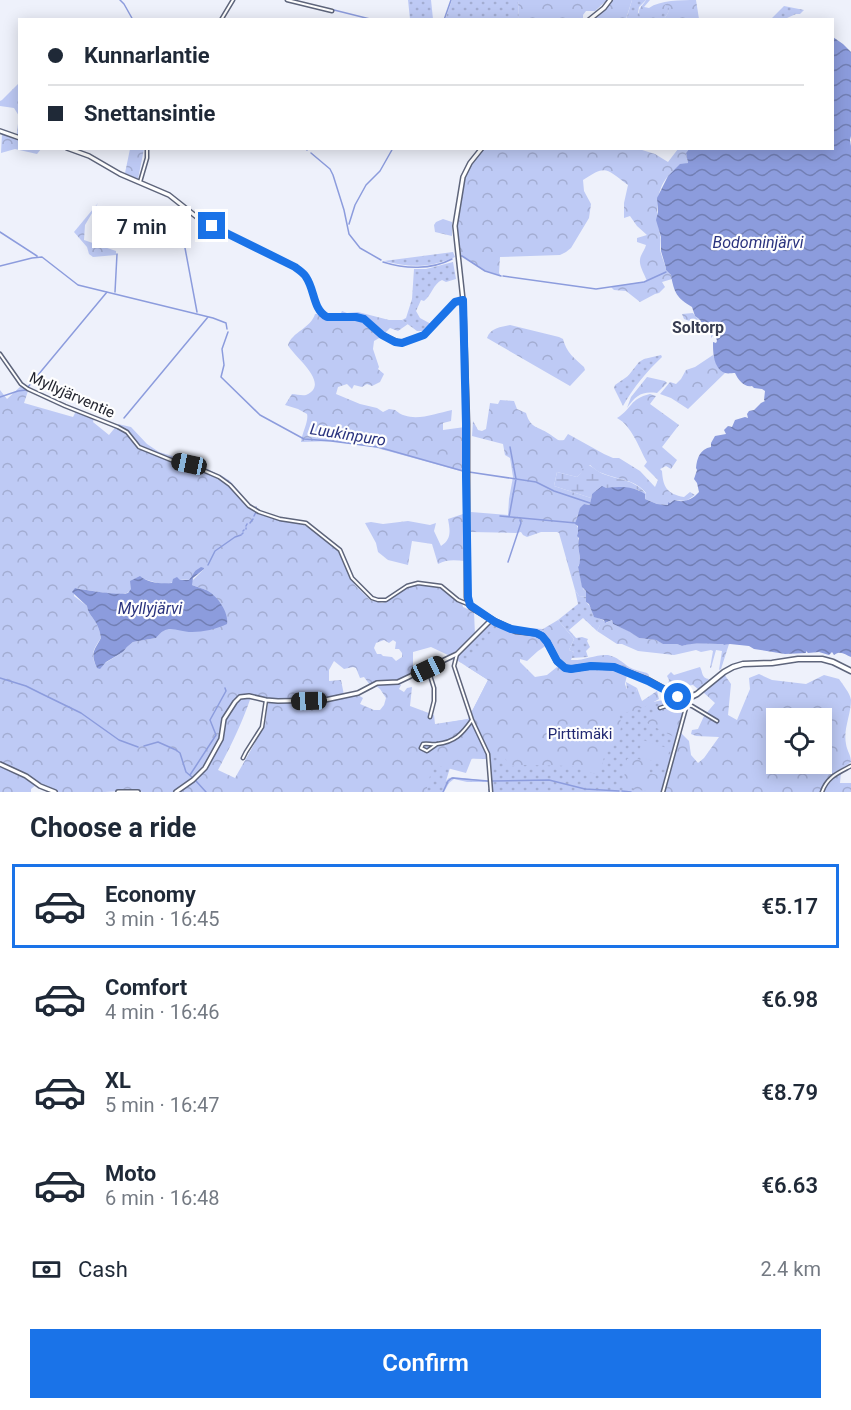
<!DOCTYPE html>
<meta charset="utf-8">
<style>
:root{--surface:#fff;--page:#f6f6f7;--text:#1f2937;--muted:#747a83;--line:#e0e1e3;--accent:#1a73e8}
body{margin:0;font-family:Roboto,sans-serif;background:var(--page);color:var(--text);height:100vh;display:flex;flex-direction:column;font-size:22px;white-space:nowrap}
*{box-sizing:border-box;margin:0}
p{font-size:20px;color:var(--muted)}
.icon{flex:none;width:33px;height:33px;fill:none;stroke:currentColor;stroke-width:2;stroke-linecap:round;stroke-linejoin:round}
.map{position:relative;height:792px;overflow:hidden}
.details{display:flex;flex-direction:column;background:var(--surface);flex:1}
.details>*{flex:none}
.top-card{position:absolute;left:18px;top:18px;width:816px;height:132px;border-radius:0px;box-shadow:0 3px 15px #0003;display:grid;align-content:center;height:132px;padding:0 30px;background:var(--surface)}
.buttons{position:absolute;left:766px;top:708px;display:grid;gap:12px}
.buttons a{display:grid;place-items:center;width:66px;height:66px;border-radius:0px;background:var(--surface);box-shadow:0 3px 15px #0003;font-size:30px}
.end{position:absolute;width:27px;height:27px;margin:-14px;border:8px solid #1a73e8;background:#fff;box-shadow:0 0 0 3px #fff}
.from{border-radius:50%}
.bubble{position:absolute;height:42px;border-radius:0px;background:var(--surface);box-shadow:0 3px 15px #0003;font-size:20px;font-weight:600;line-height:42px;text-align:center}
.car{position:absolute;width:18px;height:36px;margin:-18px -9px;border-radius:8px;box-shadow:0 0 4px 2px #0007;background:linear-gradient(#222 24%,#8ab4d8 0 40%,#222 0 76%,#8ab4d8 0 86%,#222 0)}
.top-card b{display:flex;align-items:center;gap:21px;height:57px;font-size:22px}
.top-card b+b{border-top:2px solid var(--line)}
.top-card i{width:15px;height:15px;background:var(--text)}
ul{padding:0;list-style:none}
li{display:flex;align-items:center;gap:18px;height:84px;margin:0 12px 9px;padding:0 18px;border:3px solid transparent;border-radius:0px}
li div{flex:1}
li b{display:block;font-size:22px}
li em{font-style:normal;font-weight:600}
li.selected{border-color:var(--accent)}
li>.icon{width:54px;height:54px;stroke-width:1.5}
h2{padding:0 30px;font-size:27px;line-height:72px}
.pay{display:flex;align-items:center;gap:15px;height:66px;padding:0 30px;font-size:22px}
.pay p{margin-inline-start:auto}
.action{display:flex;gap:12px;margin-top:auto;padding:12px 30px}
.action a{flex:1;height:69px;border-radius:0px;background:var(--accent);color:#fff;font-size:24px;font-weight:600;line-height:69px;text-align:center}
.map>svg:first-child{display:block}
</style>
<div class="map">
<svg width="851" height="792" viewBox="0 0 851 792">
<defs>
<pattern id="grass-dots" width="8" height="8" patternUnits="userSpaceOnUse" patternTransform="scale(1.5)"><rect width="8" height="8" fill="#becaf5"/><path d="M2 2h.1M6 6h.1" fill="none" stroke="#a3add2" stroke-width="1.8" stroke-linecap="round"/></pattern>
<pattern id="forest-crowns" width="20" height="18" patternUnits="userSpaceOnUse" patternTransform="scale(1.5)"><rect width="20" height="18" fill="#becaf5"/><path d="M2 6a3 3 0 1 1 6 0M12 15a3 3 0 1 1 6 0" fill="none" stroke="#a3add2"/></pattern>
<pattern id="wetland-marsh" width="20" height="14" patternUnits="userSpaceOnUse" patternTransform="scale(1.5)"><rect width="20" height="14" fill="#becaf5"/><path d="M1 5h8M5 5V1M11 12h8M15 12V8" fill="none" stroke="#a3add2"/></pattern>
<pattern id="water-waves" width="16" height="10" patternUnits="userSpaceOnUse" patternTransform="scale(1.5)"><rect width="16" height="10" fill="#8c9cdd"/><path d="M0 5q4-4 8 0t8 0" fill="none" stroke="#727fb4"/></pattern>
</defs>
<rect width="100%" height="100%" fill="#eef1fb"/>
<path fill="url(#grass-dots)" fill-rule="evenodd" d="M408 0H431L433 19H410Z
M452 0H518L519 19 445 20Z
M632 0H646L639 7 638 13 665 5 670 6 668 13 664 19 626 20Z
M784 6 804 10 800 14H796L787 18 771 19Z
M453 252 455 257C430 268 410 268 384 261Z
M453 262 456 279 446 282 442 280C433 284 432 295 424 301L421 300 416 311 420 318 431 324 423 331H417L402 320 406 318 412 299 414 269H426Z
M661 355 662 357C647 371 633 388 623 406L614 388 615 385 628 376 639 362 644 359Z
M575 590 579 596 586 597V602C589 605 593 610 593 615L600 619V625L597 631 583 618 569 630 576 638 582 637 588 639 587 641 590 647 586 651 588 657 571 658 574 652 569 650 574 639 558 620 578 604Z
M491 623 522 638 495 681 543 688 559 667 627 689 626 682 637 688 636 692 643 704 663 700C671 706 678 706 688 705L679 703 678 700 687 701 689 705 664 792H488V789H490L489 782H467L454 779 449 783 444 792H426L434 725 468 719 488 680 455 659ZM453 758 486 759 489 781 454 777 449 778 446 781Z"/>
<path fill="url(#forest-crowns)" fill-rule="evenodd" d="M518 0H607L595 11H586L583 15V19L519 20Z
M611 0H632L626 19 592 20 603 11Z
M646 0H650L644 7 649 8C660 0 681 0 696 0L699 19H664L668 13 669 7 665 5C663 11 663 16 656 19L651 17 646 19 640 17C637 8 642 7 646 0Z
M19 83 20 148 41 149 37 154 15 149 1 153 2 134 16 139 19 116 14 108 0 106V101L2 100Z
M130 149H144L138 179 125 173Z
M484 149H639L655 154 668 162 678 149H689L686 153 688 163C655 175 654 206 660 235 661 240 660 244 660 249 661 255 664 262 666 268V270L671 275 672 279 662 282 665 287 659 293 655 294 640 302 626 291 614 290 611 287 647 281C645 275 639 266 640 260 640 255 645 250 646 245L637 242V238L647 235 637 226 630 216 624 218V203L628 185C606 169 607 164 583 180L584 191 591 204 589 218 571 248 566 252 560 255 500 257 499 273 501 276 485 271 462 256 459 257C457 231 456 200 465 176 469 166 477 157 484 149Z
M98 203 85 225 84 240 116 251V255L93 257 89 254 87 247 74 232Z
M443 219 452 222V236L435 232 434 225 436 222Z
M342 311 347 313 358 312 389 320H402L408 324 398 331 390 328 381 337 374 341 373 349 379 367 378 369 384 374 380 382 372 386 367 384 362 387 354 385 352 389 347 384 338 387 336 394 360 404 377 408 383 412 389 409 395 410C411 424 433 414 452 410L451 421 443 423V430L465 427 464 472 377 448 332 441 301 442C302 433 309 421 307 414L298 409 285 405 292 394C296 394 302 396 306 395 332 384 293 356 288 345 292 332 311 328 315 314 320 314 321 316 325 318 329 319 334 319 338 319Z
M693 313C700 325 711 322 717 330L712 337 711 338V332L704 328 696 329 693 328 695 323 684 319 682 314Z
M510 325 559 337 563 339C566 352 575 359 584 367L585 370 570 386 487 338C490 328 501 327 510 325Z
M713 355 718 366 725 373 688 409 671 398 660 394 670 382 676 384 681 379 686 370 695 367Z
M647 377 665 381 667 383 657 393C642 391 636 395 627 408L631 397Z
M21 386 28 391 24 403 73 417 76 411 94 419 93 422 109 435 118 424 131 427 147 444 159 452 195 463 224 477 230 481 244 497 240 499 248 506 259 513 281 520 304 525 311 529 340 552 349 575 355 585 370 600 382 603 387 601 407 587 421 584 441 587 462 603 463 607 474 612 475 635 450 656 431 647 413 652V674L395 681H380L370 685 364 677 360 678 356 668 353 667 344 669 334 661 329 670V681L341 680 344 695 317 699 288 700 266 698 248 694 239 696 235 700 223 718 220 738 210 756 199 772 173 792H143L134 790 105 792H58L45 787 26 775 0 762V390L7 399ZM204 569 192 581V585L206 590 192 632C177 629 167 623 156 638L133 642 127 647 123 652 97 668C90 654 93 650 101 638 100 633 99 628 96 623 93 617 88 614 87 606L74 596 75 588 111 594H123L127 593 144 579C152 581 162 586 170 583 178 581 179 579 189 580L195 571ZM384 640 389 643 393 640 396 642 395 649H399L402 653V657L396 661 392 657 383 656 381 654H377L374 648 376 643Z
M650 394 656 396 650 404 679 425 662 447 677 460 671 469 666 466 660 469 662 471C663 487 667 494 684 497L690 492 695 495 686 501 674 500 670 503 668 502V505L657 504 645 499 646 493C635 479 618 480 602 473 597 472 594 468 590 465L577 477 557 472 554 486 591 498V505L584 504 577 516 576 524 579 530 578 542 580 562 578 567 583 589 586 591V597L579 596 575 590 559 533 557 532H541L527 537 523 535 521 532 516 533 471 532V512L508 515 509 499 513 477 510 458 505 455 503 444 472 436 473 421 478 430 482 431 486 429 490 403 498 404 500 400 514 401 517 409 526 413C531 430 539 426 551 435 557 439 557 441 564 440L568 434 604 454 613 458H619L640 471 655 487 658 480 644 466 647 462C639 448 632 426 617 418 633 408 629 399 650 394Z
M463 514 465 561C455 560 447 559 438 564L432 544 412 541 408 565 388 560 378 552 376 543 365 523 371 522 383 524 408 521 430 525 436 523 434 531 441 546C452 539 450 530 448 519Z
M600 619 603 620 606 623 612 620 613 624 631 632 639 638 656 640 664 644H677L682 646C694 642 710 643 723 644L725 645 729 644 721 669 719 670 722 651 716 650 711 668H710L713 651 711 650 701 652 696 650 674 655 638 651 622 644H617L597 631 600 625Z
M558 620 574 639 569 650 574 652 571 660C583 661 596 654 608 655 617 657 622 662 629 667 634 670 641 671 647 673L649 675 648 680 616 667H566L560 663 543 635 513 629 514 627 543 629Z
M498 626C502 628 507 630 511 632 528 636 534 629 547 645L538 651 527 661 520 659V662L535 677 547 675 557 667 568 670 609 668 627 675 625 684 628 693 633 695 636 692 637 688 642 701 657 691 659 699C647 706 633 714 618 712 622 722 623 731 615 740 613 742 610 744 608 747 604 755 602 766 599 775L571 766 525 765 511 766 503 756 486 759 472 758 466 773 436 765 432 768 426 792H179L194 782 206 768 221 742 224 734 225 722 227 716 236 703 244 697H251C242 723 231 746 218 770L235 778 265 725 268 702H325L358 695 363 698 360 704 374 710H380L384 705 386 698 380 689 375 685 399 683 401 685 399 689 404 692 407 688 412 687 410 706 434 715 435 724 468 719 488 680 466 666 489 634Z
M700 667C703 672 701 678 709 679L699 690 693 685 677 687 671 691 667 688 669 680 667 676 671 672 674 675Z
M724 674 731 684 728 715 737 720 750 689 749 678 759 674 772 680 806 684 824 675 839 679C843 685 850 693 851 700 851 715 843 729 846 744 847 751 851 755 851 762 839 771 825 776 822 792H664L681 733 689 741 691 755 698 763 704 758 719 737 696 736 691 734 692 730 698 729 704 716 715 703 703 692ZM777 718H822V764H777Z
M675 704 686 705 678 739 645 722C653 711 663 708 675 704Z
M632 757 647 762 650 773 665 777 661 792 638 790 623 785 627 759Z
M0 765 26 777 36 785 31 789V792H0Z
M841 772 840 783H851V792H824L829 780Z"/>
<path fill="url(#wetland-marsh)" d="M584 464C592 465 595 470 601 473 617 480 635 479 646 494L645 499 639 490C619 486 612 486 592 494L591 498 554 486 557 472 577 477 581 473Z"/>
<path fill="#becaf5" d="M643 740 670 749 665 765 637 756Z"/>
<path fill="url(#water-waves)" d="M833 37 843 44 851 52V136L850 140 851 146V657C845 655 841 650 834 655L832 652 829 655 819 652 808 653 806 651V653L785 654 754 649 749 646 730 644 724 645 723 644C710 644 694 642 682 646L677 644H663L656 640 639 638 630 632 613 624 612 620 605 623 604 620 594 617 589 604 586 602V591L582 587 578 567C583 559 576 548 579 538L577 536 578 533V526L575 524 580 508 584 504 590 505 592 494 602 486 606 488C619 486 634 486 645 494V499L657 504 668 505V502L670 503 674 500C684 503 692 500 699 492L697 483 694 479 697 470 696 468C697 458 700 449 711 447V443L715 436 726 434 724 430 728 426 732 427 735 420 745 417 748 418 747 414 749 411 754 410 761 403 765 401 764 400 765 391 762 389 754 388 752 386C745 388 738 380 735 373 732 373 728 374 725 373 713 368 713 352 713 342L716 343 717 341 715 334 716 329 711 325 702 323 699 319 695 316 692 307C677 298 674 293 671 275L666 270V268L661 251V237L656 220 658 212 657 198 668 176 680 164 688 163 686 153 689 149 832 148Z
M201 567 204 568V569L193 578 192 585C196 587 202 588 206 590 217 595 229 612 227 624 217 629 203 632 192 632 176 632 168 622 156 638L133 642 127 647 123 652 106 662 100 669 97 668C90 653 94 651 101 638 100 633 99 628 96 623 93 617 88 614 87 606L72 592 75 588C84 590 122 596 128 593 129 592 130 590 131 589L130 581 140 576C148 583 161 584 172 583L173 579 177 577 180 580H189L195 571Z"/>
<g fill="none" stroke-linecap="round" stroke-linejoin="round">
<path stroke="#8c9cdd" stroke-width="1.5" d="M120 0 124 4 133 20
M334 10 374 20
M444 20 451 0
M305 148 307 150
M311 153 330 169 333 175 344 210 349 234 360 248 381 260
M349 224 355 205 366 185 380 171 393 148
M0 232 37 256
M185 248 197 312
M460 256H462L485 271 501 276
M383 262C405 269 431 270 452 259
M0 266 32 258 42 257 78 285 213 318 226 323 227 329
M503 276 596 289 644 282 666 272
M115 292 117 254
M228 332 222 349 224 365 221 377 260 415 304 439 331 441 378 447 463 471
M28 387 107 292
M0 397 18 391 26 390
M124 418 208 317
M469 472 536 482 554 491 590 503
M256 508V507
M254 516 256 512
M500 516 576 523
M509 517 516 479 510 447
M250 523 253 519
M246 526 247 524
M246 529V528
M243 531 244 530
M242 534 243 533
M508 562 521 523 520 520
M208 565 215 551 235 537 241 535
M0 678 26 686 40 693 81 713 119 740 138 747
M144 746 158 742 176 750 180 753 186 772 193 778
M190 775 216 735 210 720 226 691 225 688
M196 781 206 792
M492 781 549 780 585 789 619 791
M622 791 631 792
M443 792 448 781 452 778 488 781"/>
<g stroke="#5e657b" stroke-width="5">
<path id="minor" d="M287 0 332 11
M221 20 233 0
M140 182 147 158V148
M0 354 21 384 28 389 65 406 118 427 127 432 139 447 171 460 189 464 219 477 230 485 249 506 259 512 280 519 306 523 340 550 352 578 372 598 378 600H386L407 586 418 583 441 586 458 600 470 605
M457 654 454 666 472 720 488 754 491 792
M428 669 434 688V701L430 717
M675 702 692 706 717 721
M660 708 672 704 676 700
M437 744 427 751 421 748 423 744C428 743 432 745 437 744 455 742 462 734 472 720
M243 758 246 752 262 727 266 700
M663 792 687 704
M822 792C827 777 838 773 851 766"/>
</g>
<g stroke="#5e657b" stroke-width="6">
<path id="tertiary" d="M589 20 604 8 610 0
M0 131 20 138
M67 148 89 156 120 174 169 195 198 218 212 226 295 267C299 270 304 273 306 277 315 290 313 310 327 317H356L364 319 382 335 400 343 424 335 455 302 463 300 455 226 463 177 470 163 482 148
M0 764 26 776 40 786 55 792
M118 792H138
M176 792 193 780 205 768 221 739 224 719 235 702 240 697 249 696 266 700 278 701 325 700 358 693 377 683 398 682 457 654 491 620"/>
</g>
<g stroke="#5e657b" stroke-width="7">
<path id="secondary" d="M463 300 467 424V597L468 602 471 607 496 622 516 631 536 633 542 636 547 642 557 661 565 668 571 669 591 666 614 667 648 680 679 697H691L697 694 724 672 733 667 743 664 772 663 798 659H822L833 662 851 671"/>
</g>
<use href="#minor" stroke="#fff" stroke-width="2"/>
<use href="#tertiary" stroke="#fff" stroke-width="3"/>
<use href="#secondary" stroke="#fff" stroke-width="4"/>
</g>
<g fill="none" stroke-linecap="round" stroke-linejoin="round">
<path stroke="#1a73e8" stroke-width="8" d="M212 226 295 267C299 270 304 273 306 277 315 290 313 310 327 317H356L364 319 382 335 395 342 402 343 424 335 455 302 463 300 466 424V477L468 597 470 605 495 622 511 629 536 633 542 636 547 642 557 661 565 668 571 669 591 666 614 667 648 681 678 697"/>
</g>
<g text-anchor="middle" stroke-width="4.5" stroke-linejoin="round" paint-order="stroke">
<g font-size="15" fill="#22242e" stroke="#fefefe">
<text transform="translate(72 395) rotate(24)" y="5">Myllyjärventie</text>
</g>
<g font-size="15" fill="#202771" stroke="#fefefe">
<text x="580" y="739">Pirttimäki</text>
</g>
<g font-size="16" font-style="italic" fill="#2b347f" stroke="#fefefe">
<text x="758" y="248">Bodominjärvi</text>
<text transform="translate(348 434) rotate(9)" y="6">Luukinpuro</text>
<text x="150" y="614">Myllyjärvi</text>
</g>
<g font-size="16" font-weight="bold" fill="#383d51" stroke="#fefefe">
<text x="698" y="333">Soltorp</text>
</g>
</g>
</svg>
<div class="buttons">
<a><svg class="icon" aria-label="locate" viewBox="0 0 24 24"><circle cx="12" cy="12" r="6"/><path d="M12 2v4M12 18v4M2 12h4M18 12h4"/></svg></a>
</div>
<i class="end from" style="left:678px;top:697px"></i>
<i class="end" style="left:212px;top:226px"></i>
<div class="bubble" style="left:92px;top:206px;width:99px">7 min</div>
<i class="car" style="left:189px;top:464px;rotate:282deg"></i>
<i class="car" style="left:428px;top:669px;rotate:65deg"></i>
<i class="car" style="left:309px;top:701px;rotate:268deg"></i>
<div class="top-card">
<b><i class="from"></i>Kunnarlantie</b>
<b><i></i>Snettansintie</b>
</div>
</div>
<section class="details">
<h2>Choose a ride</h2>
<ul>
<li class="selected"><svg class="icon" aria-label="car" viewBox="0 0 24 24"><path d="M5 17H2v-5l4-1 3-4h7l3 4 3 1v5h-3M9 17h6M6 11h13"/><circle cx="7" cy="17" r="2"/><circle cx="17" cy="17" r="2"/></svg><div><b>Economy</b><p>3 min · 16:45</p></div><em>€5.17</em></li>
<li><svg class="icon" aria-label="car" viewBox="0 0 24 24"><path d="M5 17H2v-5l4-1 3-4h7l3 4 3 1v5h-3M9 17h6M6 11h13"/><circle cx="7" cy="17" r="2"/><circle cx="17" cy="17" r="2"/></svg><div><b>Comfort</b><p>4 min · 16:46</p></div><em>€6.98</em></li>
<li><svg class="icon" aria-label="car" viewBox="0 0 24 24"><path d="M5 17H2v-5l4-1 3-4h7l3 4 3 1v5h-3M9 17h6M6 11h13"/><circle cx="7" cy="17" r="2"/><circle cx="17" cy="17" r="2"/></svg><div><b>XL</b><p>5 min · 16:47</p></div><em>€8.79</em></li>
<li><svg class="icon" aria-label="car" viewBox="0 0 24 24"><path d="M5 17H2v-5l4-1 3-4h7l3 4 3 1v5h-3M9 17h6M6 11h13"/><circle cx="7" cy="17" r="2"/><circle cx="17" cy="17" r="2"/></svg><div><b>Moto</b><p>6 min · 16:48</p></div><em>€6.63</em></li>
</ul>
<div class="pay"><svg class="icon" aria-label="cash" viewBox="0 0 24 24"><path d="M3 7h18v10H3z"/><circle cx="12" cy="12" r="2"/></svg>Cash<p>2.4 km</p></div>
<div class="action"><a>Confirm</a></div>
</section>
